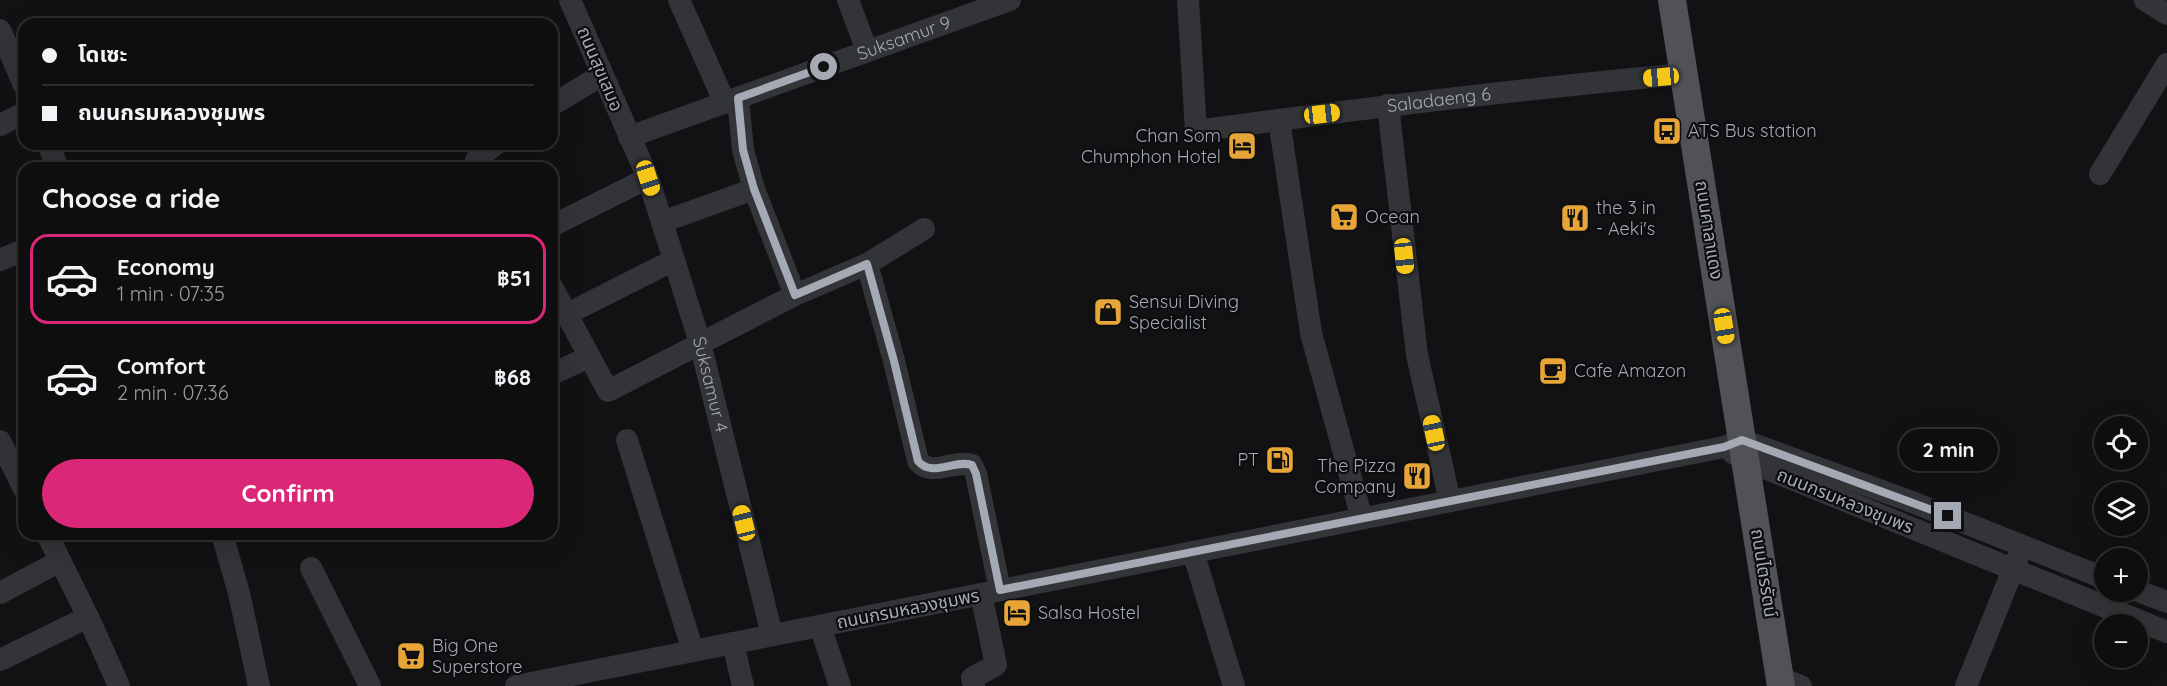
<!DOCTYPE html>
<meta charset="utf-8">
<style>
:root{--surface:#0e0e0f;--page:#1c1c1d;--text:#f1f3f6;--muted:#9b9c9e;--line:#2e2e2f;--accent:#db2777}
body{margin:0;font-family:Quicksand,"Noto Sans Thai",sans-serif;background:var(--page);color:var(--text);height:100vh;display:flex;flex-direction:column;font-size:22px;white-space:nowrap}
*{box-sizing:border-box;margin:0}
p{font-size:20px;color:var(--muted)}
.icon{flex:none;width:33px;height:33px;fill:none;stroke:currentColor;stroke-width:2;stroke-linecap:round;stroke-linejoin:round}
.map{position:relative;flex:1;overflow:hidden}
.details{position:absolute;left:18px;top:162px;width:540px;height:378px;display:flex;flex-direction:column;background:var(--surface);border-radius:18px;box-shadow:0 6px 24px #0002,0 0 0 2px var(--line)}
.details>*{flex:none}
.top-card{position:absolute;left:18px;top:18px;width:540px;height:132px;border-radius:18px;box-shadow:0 6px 24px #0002,0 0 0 2px var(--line);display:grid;align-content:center;height:132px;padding:0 24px;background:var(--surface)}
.buttons{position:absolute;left:2094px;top:416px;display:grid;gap:12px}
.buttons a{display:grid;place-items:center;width:54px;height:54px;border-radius:50%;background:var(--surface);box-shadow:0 6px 24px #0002,0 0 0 2px var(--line);font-size:30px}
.end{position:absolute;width:27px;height:27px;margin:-14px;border:8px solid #a4aab3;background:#111;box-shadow:0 0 0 3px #111}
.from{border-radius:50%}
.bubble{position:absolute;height:42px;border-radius:21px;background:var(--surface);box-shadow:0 6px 24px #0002,0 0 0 2px var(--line);font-size:20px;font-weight:700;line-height:42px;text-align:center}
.car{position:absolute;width:18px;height:36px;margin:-18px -9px;border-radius:8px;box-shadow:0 0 4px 2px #0007;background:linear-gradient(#f5c518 24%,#345 0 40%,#f5c518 0 76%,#345 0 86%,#f5c518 0)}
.top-card b{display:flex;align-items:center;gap:21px;height:57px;font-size:22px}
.top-card b+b{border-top:2px solid var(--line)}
.top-card i{width:15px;height:15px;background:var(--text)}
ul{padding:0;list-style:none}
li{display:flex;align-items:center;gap:18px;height:90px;margin:0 12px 9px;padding:0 12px;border:3px solid transparent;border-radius:18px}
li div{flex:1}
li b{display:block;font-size:22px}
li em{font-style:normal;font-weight:700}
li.current{border-color:var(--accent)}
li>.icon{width:54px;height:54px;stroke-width:1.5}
h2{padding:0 24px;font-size:27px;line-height:72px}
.action{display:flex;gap:12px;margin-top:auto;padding:12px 24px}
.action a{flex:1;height:69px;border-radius:36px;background:var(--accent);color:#fff;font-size:24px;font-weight:700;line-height:69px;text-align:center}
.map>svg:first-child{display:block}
</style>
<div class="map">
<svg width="2167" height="686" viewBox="0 0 2167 686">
<rect width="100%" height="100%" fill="#121214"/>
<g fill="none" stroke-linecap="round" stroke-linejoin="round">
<g stroke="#333438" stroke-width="22">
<path id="s1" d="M570 0 648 178 674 260 700 343 772 635"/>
<path d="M679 0 725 103"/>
<path d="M848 0 867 51"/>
<path id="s2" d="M1188 0 1196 131C1358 109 1521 89 1684 74"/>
<path d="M2145 0 2167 14"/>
<path d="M0 30 24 85"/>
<path d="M738 98 743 150 754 189 795 295"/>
<path d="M552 105 602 75"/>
<path d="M1388 105 1417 355 1450 501"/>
<path d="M1279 120 1311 333 1362 519"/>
<path d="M0 125 24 113"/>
<path id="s3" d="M629 137 1010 0"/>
<path d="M48 144 58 168"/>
<path d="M481 168 476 160 496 144"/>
<path d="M2100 174 2167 64"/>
<path d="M662 222 754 189"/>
<path d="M552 226 648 178"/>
<path d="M0 260 24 250"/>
<path d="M867 264 894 361 918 461C932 478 954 459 972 465L976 474 1000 590"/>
<path d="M552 287 608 391 795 295 867 264 924 229"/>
<path d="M567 314 674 260"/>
<path d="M552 374 589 357"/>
<path d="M627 440 693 651"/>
<path d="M0 441 24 489"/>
<path d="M1733 453 1745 460 2167 632"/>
<path d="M47 534 88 617 119 686"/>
<path d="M222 534 239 593 259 686"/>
<path d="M1193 552 1234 686"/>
<path d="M311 568 370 686"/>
<path d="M2138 591 2167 602"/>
<path d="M0 593 60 561"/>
<path d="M820 626 840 686"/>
<path d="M733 643 743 686"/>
<path d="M0 660 88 617"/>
<path d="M1780 678 1801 686"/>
<path d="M516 686 1724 447 1742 440 1907 500 2104 578"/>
<path d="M974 686 972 678 996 665 981 594"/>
<path d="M1966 686 2018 557"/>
</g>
<path stroke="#505257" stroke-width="28" d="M1672 0 1781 686"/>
</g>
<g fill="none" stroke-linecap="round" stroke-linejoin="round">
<path stroke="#a4aab3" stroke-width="8" d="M824 67 738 98 743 150 754 189 795 295 867 264 894 361 918 461C932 478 954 459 972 465L976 474 1000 590 1724 447 1742 440 1948 516"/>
</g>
<defs>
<g id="bus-square" transform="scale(1.5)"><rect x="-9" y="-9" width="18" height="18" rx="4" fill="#e7a437" stroke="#0d0d0f"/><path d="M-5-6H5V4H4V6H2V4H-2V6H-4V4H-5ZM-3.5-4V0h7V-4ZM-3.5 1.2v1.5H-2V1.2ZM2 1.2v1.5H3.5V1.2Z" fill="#111"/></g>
<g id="hotel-square" transform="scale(1.5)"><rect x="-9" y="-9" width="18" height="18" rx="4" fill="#e7a437" stroke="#0d0d0f"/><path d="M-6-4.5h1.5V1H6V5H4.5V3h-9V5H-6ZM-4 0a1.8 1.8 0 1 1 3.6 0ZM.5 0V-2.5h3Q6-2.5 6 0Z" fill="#111"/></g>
<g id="supermarket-square" transform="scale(1.5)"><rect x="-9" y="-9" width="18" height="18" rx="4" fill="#e7a437" stroke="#0d0d0f"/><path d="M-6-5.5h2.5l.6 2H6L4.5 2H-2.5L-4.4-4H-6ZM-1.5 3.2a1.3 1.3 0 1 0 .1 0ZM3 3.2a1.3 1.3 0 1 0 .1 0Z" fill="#111"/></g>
<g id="restaurant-square" transform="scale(1.5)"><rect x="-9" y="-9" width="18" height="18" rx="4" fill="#e7a437" stroke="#0d0d0f"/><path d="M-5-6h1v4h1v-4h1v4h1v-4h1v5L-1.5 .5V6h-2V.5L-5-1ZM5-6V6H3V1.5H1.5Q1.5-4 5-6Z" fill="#111"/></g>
<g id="shop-square" transform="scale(1.5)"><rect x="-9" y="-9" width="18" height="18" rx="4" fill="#e7a437" stroke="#0d0d0f"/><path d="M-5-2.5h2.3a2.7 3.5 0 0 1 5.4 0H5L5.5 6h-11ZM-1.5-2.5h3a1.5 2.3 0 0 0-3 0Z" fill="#111"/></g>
<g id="cafe-square" transform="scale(1.5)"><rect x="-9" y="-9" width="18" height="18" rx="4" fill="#e7a437" stroke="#0d0d0f"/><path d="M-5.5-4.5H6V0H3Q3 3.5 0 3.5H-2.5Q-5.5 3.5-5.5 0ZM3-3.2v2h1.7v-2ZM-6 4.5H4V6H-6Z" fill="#111"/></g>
<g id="fuel-square" transform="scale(1.5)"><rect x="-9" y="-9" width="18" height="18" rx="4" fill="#e7a437" stroke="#0d0d0f"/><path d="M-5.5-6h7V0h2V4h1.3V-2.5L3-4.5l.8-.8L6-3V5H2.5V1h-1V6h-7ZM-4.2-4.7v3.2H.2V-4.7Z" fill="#111"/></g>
</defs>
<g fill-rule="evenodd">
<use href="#bus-square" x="1667" y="131"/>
<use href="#hotel-square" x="1242" y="146"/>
<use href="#supermarket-square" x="1344" y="217"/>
<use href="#restaurant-square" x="1575" y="218"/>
<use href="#shop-square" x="1108" y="312"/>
<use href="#cafe-square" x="1553" y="371"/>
<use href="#fuel-square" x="1280" y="460"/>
<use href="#restaurant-square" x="1417" y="476"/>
<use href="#hotel-square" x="1017" y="613"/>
<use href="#supermarket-square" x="411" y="656"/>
</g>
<g text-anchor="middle" stroke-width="4.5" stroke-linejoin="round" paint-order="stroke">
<g font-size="18" fill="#a4aab3" stroke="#0d0d0f">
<text dy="6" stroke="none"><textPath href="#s3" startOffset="292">Suksamur 9</textPath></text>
<text transform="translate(600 69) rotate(67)" y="6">ถนนสุขเสมอ</text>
<text dy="6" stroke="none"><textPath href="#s2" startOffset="376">Saladaeng 6</textPath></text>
<text transform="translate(1709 230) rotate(81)" y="6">ถนนศาลาแดง</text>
<text dy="6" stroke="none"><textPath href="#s1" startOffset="410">Suksamur 4</textPath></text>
<text transform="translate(1845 501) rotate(22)" y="6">ถนนกรมหลวงชุมพร</text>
<text transform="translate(1764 573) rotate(81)" y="6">ถนนไตรรัตน์</text>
<text transform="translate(908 609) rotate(-11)" y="6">ถนนกรมหลวงชุมพร</text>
</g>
<g font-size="18" fill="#a4aab3" stroke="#0d0d0f" text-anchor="start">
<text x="1688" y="137">ATS Bus station</text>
<text x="1221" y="142" text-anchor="end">Chan Som<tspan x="1221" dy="21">Chumphon Hotel</tspan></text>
<text x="1596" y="214">the 3 in<tspan x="1596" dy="21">- Aeki's</tspan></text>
<text x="1365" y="223">Ocean</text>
<text x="1129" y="308">Sensui Diving<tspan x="1129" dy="21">Specialist</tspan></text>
<text x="1574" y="377">Cafe Amazon</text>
<text x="1259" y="466" text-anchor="end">PT</text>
<text x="1396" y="472" text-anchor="end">The Pizza<tspan x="1396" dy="21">Company</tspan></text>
<text x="1038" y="619">Salsa Hostel</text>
<text x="432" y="652">Big One<tspan x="432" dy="21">Superstore</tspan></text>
</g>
</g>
</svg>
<div class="buttons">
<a><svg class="icon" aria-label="locate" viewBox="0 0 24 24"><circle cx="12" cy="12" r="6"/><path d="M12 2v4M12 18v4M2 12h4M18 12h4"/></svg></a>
<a><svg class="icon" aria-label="layers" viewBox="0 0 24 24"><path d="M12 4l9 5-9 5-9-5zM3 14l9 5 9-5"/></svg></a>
<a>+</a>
<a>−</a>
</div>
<i class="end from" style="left:824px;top:67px"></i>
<i class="end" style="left:1948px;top:516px"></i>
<div class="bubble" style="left:1899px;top:429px;width:99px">2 min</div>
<i class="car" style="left:1661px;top:77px;rotate:265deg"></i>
<i class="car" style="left:1322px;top:114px;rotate:83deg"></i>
<i class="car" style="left:648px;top:178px;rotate:162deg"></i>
<i class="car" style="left:1404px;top:256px;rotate:174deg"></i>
<i class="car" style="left:1724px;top:326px;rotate:171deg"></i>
<i class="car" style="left:1434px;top:433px;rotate:348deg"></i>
<i class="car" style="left:744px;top:523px;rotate:346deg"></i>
<div class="top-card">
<b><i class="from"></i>โดเซะ</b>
<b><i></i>ถนนกรมหลวงชุมพร</b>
</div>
<section class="details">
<h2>Choose a ride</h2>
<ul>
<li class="current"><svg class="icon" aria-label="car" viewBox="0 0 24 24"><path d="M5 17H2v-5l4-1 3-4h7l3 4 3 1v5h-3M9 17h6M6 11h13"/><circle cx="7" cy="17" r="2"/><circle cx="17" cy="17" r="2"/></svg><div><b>Economy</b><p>1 min · 07:35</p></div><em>฿51</em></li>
<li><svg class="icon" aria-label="car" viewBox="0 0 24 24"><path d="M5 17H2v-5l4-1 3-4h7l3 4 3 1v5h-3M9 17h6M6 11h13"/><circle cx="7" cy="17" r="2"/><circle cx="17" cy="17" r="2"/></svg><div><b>Comfort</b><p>2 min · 07:36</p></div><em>฿68</em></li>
</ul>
<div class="action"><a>Confirm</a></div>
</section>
</div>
